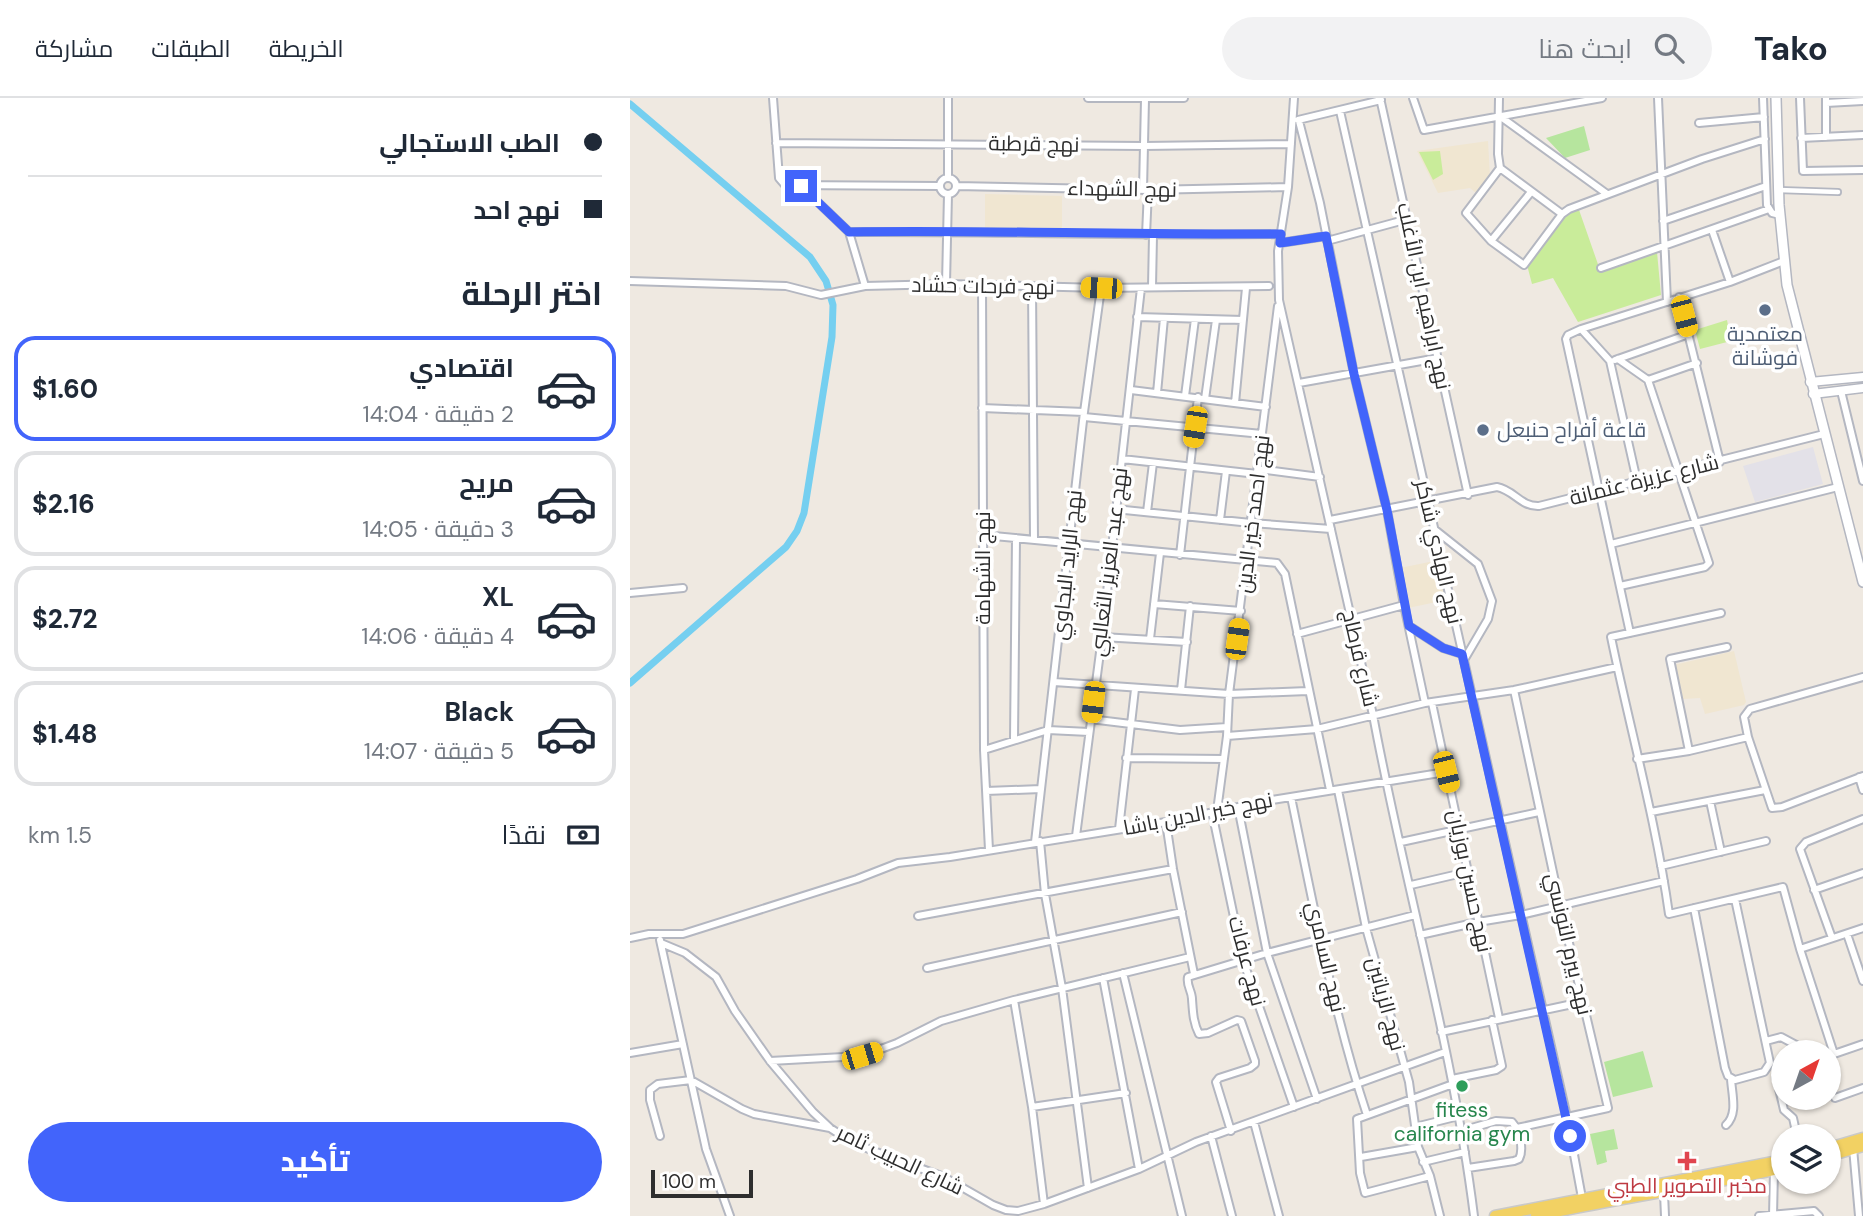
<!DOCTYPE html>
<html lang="ar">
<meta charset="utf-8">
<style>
:root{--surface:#fff;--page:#f2f2f3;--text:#1f2937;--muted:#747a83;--line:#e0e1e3;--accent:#4264fb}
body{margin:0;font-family:"DM Sans",Cairo,sans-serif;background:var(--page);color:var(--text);direction:rtl;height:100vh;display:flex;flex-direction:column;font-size:26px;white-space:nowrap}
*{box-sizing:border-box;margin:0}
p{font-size:23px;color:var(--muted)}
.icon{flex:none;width:38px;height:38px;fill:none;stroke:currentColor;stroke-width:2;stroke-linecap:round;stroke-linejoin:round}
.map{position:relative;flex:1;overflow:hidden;direction:ltr}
.sheet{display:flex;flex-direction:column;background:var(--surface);width:630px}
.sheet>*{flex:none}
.hud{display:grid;align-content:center;height:154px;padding:0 28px;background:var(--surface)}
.needle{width:46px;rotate:40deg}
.buttons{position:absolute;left:1141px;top:942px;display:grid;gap:14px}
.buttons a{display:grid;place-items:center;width:70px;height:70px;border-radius:50%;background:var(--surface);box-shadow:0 2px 5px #0004;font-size:35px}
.scale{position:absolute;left:21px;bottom:18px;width:102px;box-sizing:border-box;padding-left:7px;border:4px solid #2e2e2e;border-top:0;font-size:19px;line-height:24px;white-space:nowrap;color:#2e2e2e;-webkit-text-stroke:5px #fff;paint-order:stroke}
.end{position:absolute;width:32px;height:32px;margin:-16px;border:9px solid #4264fb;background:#fff;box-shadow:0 0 0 4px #fff}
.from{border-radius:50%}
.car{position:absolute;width:21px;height:42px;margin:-21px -10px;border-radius:9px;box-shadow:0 0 5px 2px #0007;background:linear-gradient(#f5c518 24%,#345 0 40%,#f5c518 0 76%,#345 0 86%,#f5c518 0)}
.hud b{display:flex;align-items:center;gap:24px;height:66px;font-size:26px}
.hud b+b{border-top:2px solid var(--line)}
.hud i{width:18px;height:18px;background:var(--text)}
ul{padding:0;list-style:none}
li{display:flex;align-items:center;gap:21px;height:105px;margin:0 14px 10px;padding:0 14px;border:4px solid var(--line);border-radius:21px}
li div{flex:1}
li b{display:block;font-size:26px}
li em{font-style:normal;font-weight:800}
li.on{border-color:var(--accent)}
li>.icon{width:63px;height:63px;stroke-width:1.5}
h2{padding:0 28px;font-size:32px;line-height:84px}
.pay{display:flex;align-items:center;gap:18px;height:77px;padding:0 28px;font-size:26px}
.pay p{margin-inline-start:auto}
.cta{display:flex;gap:14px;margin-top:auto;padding:14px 28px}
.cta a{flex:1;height:80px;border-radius:42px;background:var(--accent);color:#fff;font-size:28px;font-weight:800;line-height:80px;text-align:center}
header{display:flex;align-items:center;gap:42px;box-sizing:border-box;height:98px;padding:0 35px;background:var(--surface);border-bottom:2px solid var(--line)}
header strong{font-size:33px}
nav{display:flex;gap:38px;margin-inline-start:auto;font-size:24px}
.search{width:490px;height:63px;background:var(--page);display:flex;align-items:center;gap:18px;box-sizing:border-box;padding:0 24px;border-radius:38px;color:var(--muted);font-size:26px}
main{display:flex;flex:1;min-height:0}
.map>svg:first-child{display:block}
</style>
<header>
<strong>Tako</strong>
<div class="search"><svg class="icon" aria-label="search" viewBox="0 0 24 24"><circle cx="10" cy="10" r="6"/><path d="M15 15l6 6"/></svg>ابحث هنا</div>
<nav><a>الخريطة</a><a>الطبقات</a><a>مشاركة</a></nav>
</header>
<main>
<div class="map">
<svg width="1233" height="1118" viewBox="0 0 1233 1118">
<rect width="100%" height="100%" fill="#efe9e1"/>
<path fill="#e3e1e8" d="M1183 349 1193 386 1125 404 1113 368Z"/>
<path fill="#f0e6d1" d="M858 43 860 79 846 95 840 90 808 95 787 53Z
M355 96 432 98V131L355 130Z
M809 462 816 502 778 510 770 470Z
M1104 553 1116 604 1114 607 1075 616 1070 600 1053 601 1044 567Z"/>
<path fill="#b6e59e" d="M954 28 960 52 935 60 916 40Z
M1013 953 1023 989 983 999 974 964Z
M984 1031 988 1051 975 1053 977 1064 967 1067 960 1036Z"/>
<path fill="#c9ec9a" d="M810 53 813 76 803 82 789 54Z
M948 109 970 172 1027 154 1031 197 948 224 923 180 902 186 897 167 934 119Z
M1097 222 1101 243 1070 251 1065 232Z"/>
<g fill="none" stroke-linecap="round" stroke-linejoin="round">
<path stroke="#75cff0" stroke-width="7" d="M0 6 180 159 196 183 203 207 202 239 174 415 167 433 156 449 0 585"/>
<g stroke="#b4b7c1" stroke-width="8">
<path id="pedestrian" d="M1149 92 1208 94"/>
</g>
<g stroke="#b4b7c1" stroke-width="10">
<path id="minor" d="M143 0 149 80 155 87 310 88
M458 0H554
M664 0 658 89 648 153 649 202 743 617C774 785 823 949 844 1118
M750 0 838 397
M783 0 794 32 972 0
M869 0 868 56 870 70
M1028 0 1037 204
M1133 0 1137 107 1142 115 1150 117
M1170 0 1173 73 1233 72
M1196 0V39
M1196 5 1233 3
M710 13 937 1019 952 1100
M871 19 977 96
M668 22 751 2
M669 23 690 105 724 276 757 412 774 507 795 605
M1069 25 1134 19
M1171 40 1233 37
M146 45 514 48 661 46
M870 70 836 115 861 143 894 167 932 116 939 111 1072 61 1135 41
M870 70 932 116
M318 80V0
M310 88a8 8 0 1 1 16 0a8 8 0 1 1-16 0Z
M171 88 219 134C363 133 507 138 651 136
M326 88 518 92 658 89
M513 92 515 1
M1033 123 1136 88
M1082 132 1100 184
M219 134 235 188
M516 137 518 92
M697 143 778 121
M861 143 901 94
M650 145 696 138
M971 170 1139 111
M0 183 156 188 191 197 235 188 316 186 471 190 639 188
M316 186 318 96
M352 188 354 652 359 752
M402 188 404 442
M522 189 523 138
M1049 199 1090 364
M507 219 613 222
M951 231 938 237 936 241 1000 535
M988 261 1018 282 1079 465 1075 469 990 488
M985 262 1059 236
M980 263 951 231 1100 184 1154 163
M980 263 1007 383
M1018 282 1067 265
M669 285 808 260
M501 292 636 309
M1211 293 1233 383
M527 295 534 220
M555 298 565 221
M575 301 586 222
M605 305 616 190
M352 310 454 314
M454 319 632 336
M492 361 627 376
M628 371 690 379
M485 411 621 425 701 431
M517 414 523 365
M590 422 596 373
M700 422 867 389C884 392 891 409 909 408L1194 336
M804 431 848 466 862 503 858 521 834 562
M353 437 647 465 655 476 700 692
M981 446 1208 389
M550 457 568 299
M0 495 53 490
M524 506 611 513
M1091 515 981 539C1000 631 1026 723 1039 816L1153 789 1170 851 1204 956 1233 946
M779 528 813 550 832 556
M667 536 774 507
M472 539 557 544
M520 541 530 455
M1233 579 1120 611 1114 619 1118 639 1142 710 1152 709 1233 678
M424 584 599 596 678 593
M551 592 560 508
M884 592 930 807 978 1010 887 1030
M802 605 869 920
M460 621 550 632 597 629
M597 638 687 631 795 605 884 592 987 569
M384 641 386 440
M354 652 418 632 459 634
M1059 653 1040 561 1097 549
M496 660 594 661
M1007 661 1059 653 1118 639
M1229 679 1233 692
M708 692 736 830 779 984 788 1049 800 1078 810 1118
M356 693 411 691
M661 699C683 805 703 914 737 1017
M1080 703 1091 754
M608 709 637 855 687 1001
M587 713 597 638 599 596 648 208
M582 714 613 862 664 1009
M1021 714 1135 692
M536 724 543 771 564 876
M489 731 505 591
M446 738 472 539 511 190
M410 743 415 796 432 890 458 1090
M405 744 454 314 471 190
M771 744 909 714
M1031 768 1136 743
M781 787 837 774
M1184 792 1233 775
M1064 810 1095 970 1098 978 1105 982 1134 974 1140 965 1105 801
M288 818 543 771
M1217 836 1233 883
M790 837 848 824 891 817 1034 783
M0 840 19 836H53L227 781 268 765 320 759 536 724 642 702 816 674
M1202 840 1170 751 1176 744 1233 721
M30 842 76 1051 100 1118
M31 845 55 855 86 879 105 913 140 963 183 1014 200 1030 220 1043 241 1052 314 1079 363 1107 376 1112 388 1113 414 1106 509 1071 566 1044 815 954
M1170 851 1233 830
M297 870 552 814
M493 875 552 1118
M473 880 509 1071
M384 902 402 1009 414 1106
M811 934 952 904
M1136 943 1151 939 1166 947 1172 954
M0 955 53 946
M140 963 232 958 267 945 311 923 384 902 560 859
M1146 978 1154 1012 1163 1020 1167 1038
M822 981 866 972 872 968 862 922
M1205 1000 1233 990
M402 1009 496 995
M624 1024 649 1118
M1096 1027C1108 1016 1102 997 1101 981
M785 1029 829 1018
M601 1033 586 984 589 980 620 970 625 966V963L611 923 607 922 578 935 569 936C563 924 563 914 562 901 562 893 556 887 558 879L637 855 785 817
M831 1033 866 1023 882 1024C890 1033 894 1051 889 1061L884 1063 838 1070
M30 1038 20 1002V992L28 986 61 982 112 1011 124 1016 200 1030
M581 1038 602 1118
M1223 1050 1229 1118
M731 1059 788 1049
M793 1064 835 1054
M800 1078 735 1095 730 1075 727 1021 823 986
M1034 1095 1035 1118
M1129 1118 1184 1113 1189 1118
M1143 1118 1144 1072"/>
</g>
<g stroke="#b4b7c1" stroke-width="11">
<path id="tertiary" d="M1180 284 1233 279
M1183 296 1233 290"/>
</g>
<g stroke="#b4b7c1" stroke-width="12">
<path id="secondary" d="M1146 0 1149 107 1157 187 1233 484"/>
</g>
<g stroke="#c9c9c9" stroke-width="13">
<path id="primary" d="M1199 1050 1233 1040
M1199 1058 1233 1048
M865 1118 1153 1062
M906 1118C988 1100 1071 1089 1153 1070"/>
</g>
<use href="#pedestrian" stroke="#fff" stroke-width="4.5"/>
<use href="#minor" stroke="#fff" stroke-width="6"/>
<use href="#tertiary" stroke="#fff" stroke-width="8"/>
<use href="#secondary" stroke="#fff" stroke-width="9"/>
<use href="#primary" stroke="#f2d163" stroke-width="10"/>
</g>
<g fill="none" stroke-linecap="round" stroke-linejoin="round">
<path stroke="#4264fb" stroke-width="9" d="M171 88 219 134C363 132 507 137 651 136L650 145 696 138 724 276 757 412 779 528 813 550 832 556 940 1038"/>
</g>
<g fill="#5c6f8a" stroke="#fff" stroke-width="2.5">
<circle cx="1135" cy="212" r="7"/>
<circle cx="853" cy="332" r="7"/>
</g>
<circle fill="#2e9e5b" stroke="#fff" stroke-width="2.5" cx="832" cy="988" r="7"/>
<path fill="#e0444e" stroke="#fff" stroke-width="2.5" d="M1053.5 1052.5h7v7h7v7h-7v7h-7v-7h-7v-7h7z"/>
<g text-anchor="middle" stroke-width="7" stroke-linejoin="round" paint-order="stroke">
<g font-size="21" fill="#2e2e2e" stroke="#fff">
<text transform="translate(404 46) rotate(1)" y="7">نهج قرطبة</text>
<text transform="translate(492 91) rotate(1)" y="7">نهج الشهداء</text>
<text transform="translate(353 188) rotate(1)" y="7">نهج فرحات حشاد</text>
<text transform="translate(794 198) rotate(78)" y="7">نهج ابراهيم ابن الأغلب</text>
<text transform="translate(1014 382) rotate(-14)" y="7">شارع عزيزة عثمانة</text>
<text transform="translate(623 416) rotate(-83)" y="7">نهج احمد خير الدين</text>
<text transform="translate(809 454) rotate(77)" y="7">نهج الهادي شاكر</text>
<text transform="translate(479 464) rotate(-83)" y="7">نهج عبد العزيز الثعالبي</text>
<text transform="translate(437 467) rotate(-84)" y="7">نهج الرايد البجاوي</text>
<text transform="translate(353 470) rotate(-90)" y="7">نهج الشهامة</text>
<text transform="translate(730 560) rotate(77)" y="7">شارع قرطاج</text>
<text transform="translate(568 716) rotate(-11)" y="7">نهج خير الدين باشا</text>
<text transform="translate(840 783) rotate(78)" y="7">نهج حسين بوزيان</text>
<text transform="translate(939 846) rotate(77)" y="7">نهج بيرم التونسي</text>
<text transform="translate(696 859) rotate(77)" y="7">نهج السامري</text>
<text transform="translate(617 863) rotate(75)" y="7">نهج عرفات</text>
<text transform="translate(756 906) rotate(75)" y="7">نهج الزياتين</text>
<text transform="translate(270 1062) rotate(25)" y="7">شارع الحبيب ثامر</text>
</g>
<g font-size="21" fill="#4e5e75" stroke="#fff">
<text x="1135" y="243">معتمدية<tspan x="1135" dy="24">فوشانة</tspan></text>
<text x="867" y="339" text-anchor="start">قاعة أفراح حنبعل</text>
</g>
<g font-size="21" fill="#27864d" stroke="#fff">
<text x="832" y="1019">fitess<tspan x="832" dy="24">california gym</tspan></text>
</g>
<g font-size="21" fill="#be3a42" stroke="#fff">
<text x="1057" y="1095">مخبر التصوير الطبي</text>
</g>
</g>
</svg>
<div class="buttons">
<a><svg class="needle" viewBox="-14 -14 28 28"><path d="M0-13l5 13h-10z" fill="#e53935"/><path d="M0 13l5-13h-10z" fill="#747a83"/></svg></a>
<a><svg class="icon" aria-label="layers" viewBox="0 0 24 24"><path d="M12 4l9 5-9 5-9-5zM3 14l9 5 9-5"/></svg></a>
</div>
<div class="scale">100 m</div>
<i class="end from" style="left:940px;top:1038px"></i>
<i class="end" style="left:171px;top:88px"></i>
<i class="car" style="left:471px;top:190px;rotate:272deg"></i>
<i class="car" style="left:1054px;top:218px;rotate:165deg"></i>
<i class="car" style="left:565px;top:329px;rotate:189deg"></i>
<i class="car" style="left:607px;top:541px;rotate:8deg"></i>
<i class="car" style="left:463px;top:604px;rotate:187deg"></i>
<i class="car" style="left:816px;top:674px;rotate:166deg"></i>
<i class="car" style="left:232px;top:958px;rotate:73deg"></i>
</div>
<section class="sheet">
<div class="hud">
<b><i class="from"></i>الطب الاستجالي</b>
<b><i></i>نهج احد</b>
</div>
<h2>اختر الرحلة</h2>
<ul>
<li class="on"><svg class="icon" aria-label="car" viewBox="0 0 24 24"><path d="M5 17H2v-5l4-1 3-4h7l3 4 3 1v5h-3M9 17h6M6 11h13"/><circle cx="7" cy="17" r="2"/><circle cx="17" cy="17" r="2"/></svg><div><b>اقتصادي</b><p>2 دقيقة · 14:04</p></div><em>$1.60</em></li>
<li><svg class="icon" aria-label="car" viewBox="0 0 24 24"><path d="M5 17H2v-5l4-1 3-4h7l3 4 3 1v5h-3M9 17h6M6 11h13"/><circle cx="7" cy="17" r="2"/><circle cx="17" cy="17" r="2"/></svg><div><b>مريح</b><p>3 دقيقة · 14:05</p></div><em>$2.16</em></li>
<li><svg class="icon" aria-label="car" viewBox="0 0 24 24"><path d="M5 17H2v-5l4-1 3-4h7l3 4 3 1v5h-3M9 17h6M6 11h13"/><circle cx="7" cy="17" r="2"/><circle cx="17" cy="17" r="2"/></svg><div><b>XL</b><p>4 دقيقة · 14:06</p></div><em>$2.72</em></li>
<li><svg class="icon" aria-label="car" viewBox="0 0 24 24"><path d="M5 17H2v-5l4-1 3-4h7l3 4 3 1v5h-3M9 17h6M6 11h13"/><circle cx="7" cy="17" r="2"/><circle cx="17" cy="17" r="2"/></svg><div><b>Black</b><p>5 دقيقة · 14:07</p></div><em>$1.48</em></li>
</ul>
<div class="pay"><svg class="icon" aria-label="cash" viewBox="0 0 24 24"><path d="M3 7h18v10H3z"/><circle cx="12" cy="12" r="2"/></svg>نقدًا<p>1.5 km</p></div>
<div class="cta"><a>تأكيد</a></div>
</section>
</main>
